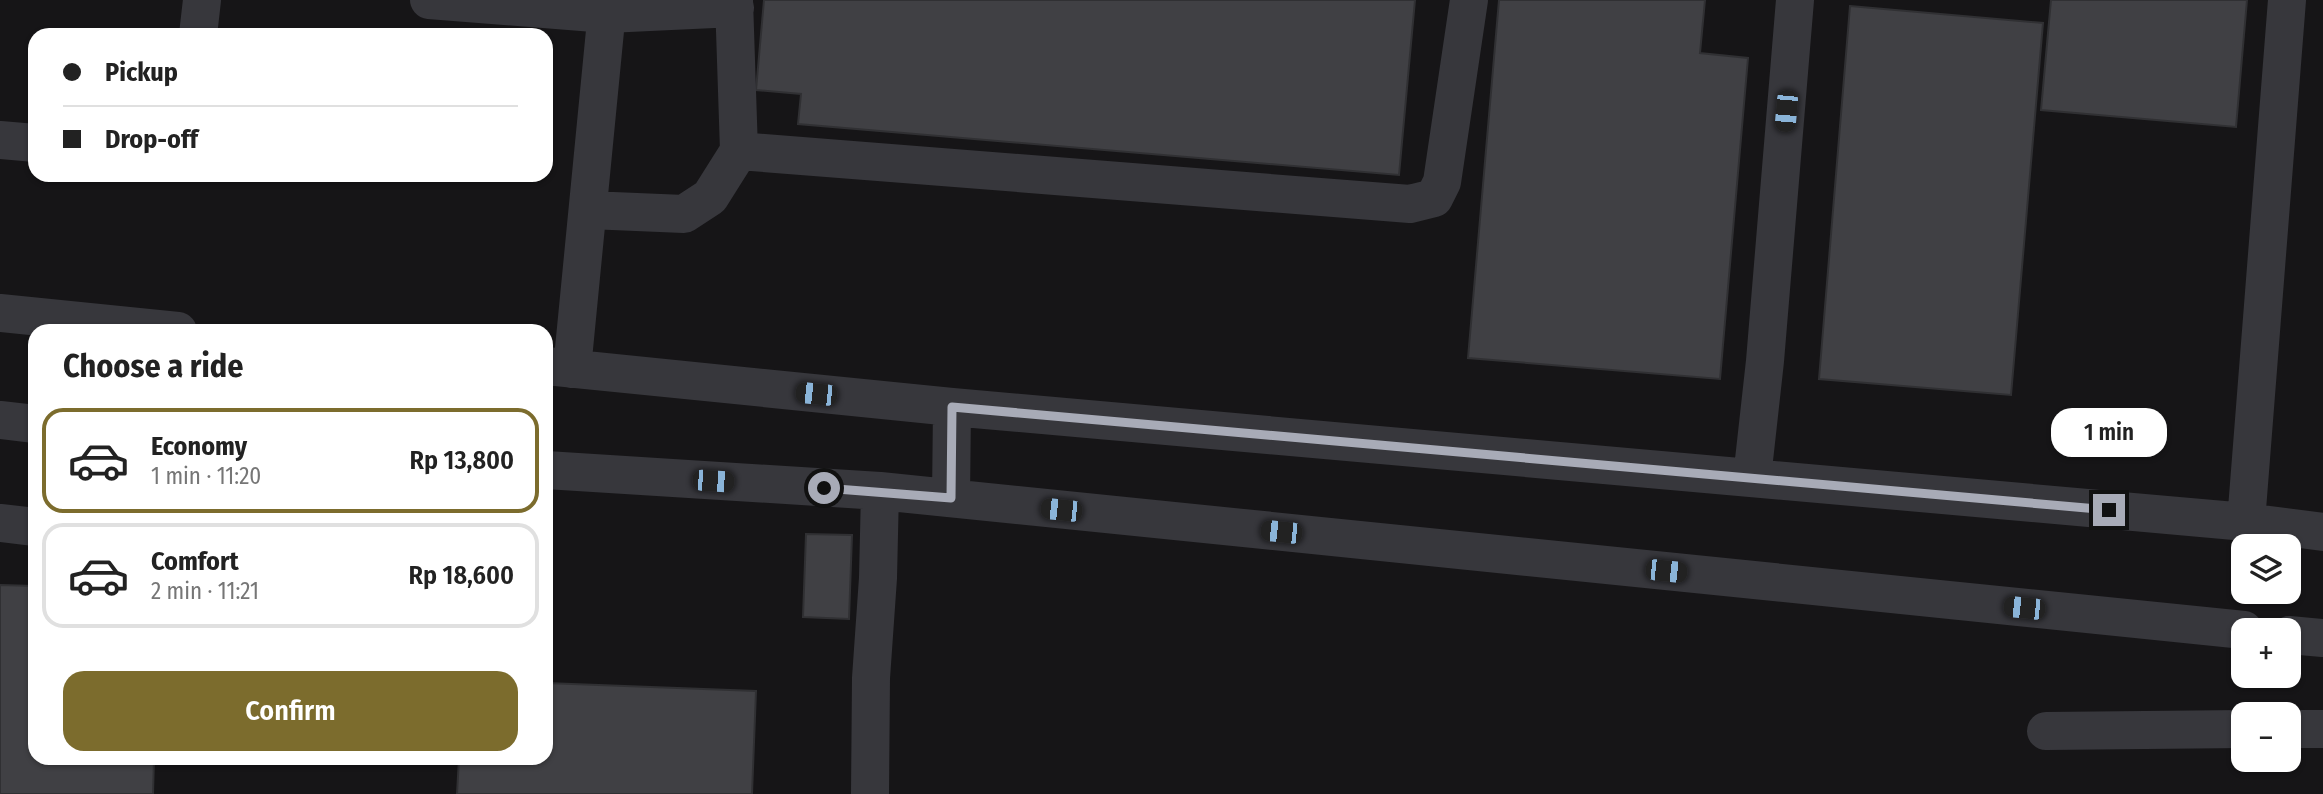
<!DOCTYPE html>
<meta charset="utf-8">
<style>
:root{--surface:#fff;--page:#f2f2f2;--text:#222;--muted:#767676;--line:#e0e0e0;--accent:#7c6c2d}
body{margin:0;font-family:"Fira Sans Condensed",sans-serif;background:var(--page);color:var(--text);height:100vh;display:flex;flex-direction:column;font-size:26px;white-space:nowrap}
*{box-sizing:border-box;margin:0}
p{font-size:23px;color:var(--muted)}
.icon{flex:none;width:38px;height:38px;fill:none;stroke:currentColor;stroke-width:2;stroke-linecap:round;stroke-linejoin:round}
.map{position:relative;flex:1;overflow:hidden}
.side{position:absolute;left:28px;top:324px;width:525px;height:441px;display:flex;flex-direction:column;background:var(--surface);border-radius:21px;box-shadow:0 2px 5px #0004}
.side>*{flex:none}
.guide{position:absolute;left:28px;top:28px;width:525px;height:154px;border-radius:21px;box-shadow:0 2px 5px #0004;display:grid;align-content:center;height:154px;padding:0 35px;background:var(--surface)}
.controls{position:absolute;left:2231px;top:534px;display:grid;gap:14px}
.controls a{display:grid;place-items:center;width:70px;height:70px;border-radius:14px;background:var(--surface);box-shadow:0 2px 5px #0004;font-size:35px}
.end{position:absolute;width:32px;height:32px;margin:-16px;border:9px solid #a8abb7;background:#111;box-shadow:0 0 0 4px #111}
.from{border-radius:50%}
.bubble{position:absolute;height:49px;border-radius:21px;background:var(--surface);box-shadow:0 2px 5px #0004;font-size:23px;font-weight:600;line-height:49px;text-align:center}
.car{position:absolute;width:21px;height:42px;margin:-21px -10px;border-radius:9px;box-shadow:0 0 5px 2px #0007;background:linear-gradient(#222 24%,#8ab4d8 0 40%,#222 0 76%,#8ab4d8 0 86%,#222 0)}
.guide b{display:flex;align-items:center;gap:24px;height:66px;font-size:26px}
.guide b+b{border-top:2px solid var(--line)}
.guide i{width:18px;height:18px;background:var(--text)}
ul{padding:0;list-style:none}
li{display:flex;align-items:center;gap:21px;height:105px;margin:0 14px 10px;padding:0 21px;border:4px solid var(--line);border-radius:21px}
li div{flex:1}
li b{display:block;font-size:26px}
li em{font-style:normal;font-weight:600}
li.selected{border-color:var(--accent)}
li>.icon{width:63px;height:63px;stroke-width:1.5}
h2{padding:0 35px;font-size:32px;line-height:84px}
.primary-button{display:flex;gap:14px;margin-top:auto;padding:14px 35px}
.primary-button a{flex:1;height:80px;border-radius:21px;background:var(--accent);color:#fff;font-size:28px;font-weight:600;line-height:80px;text-align:center}
.map>svg:first-child{display:block}
</style>
<div class="map">
<svg width="2323" height="794" viewBox="0 0 2323 794">
<rect width="100%" height="100%" fill="#161517"/>
<path fill="#404044" stroke="#303033" stroke-width="2" d="M764 0H1415L1399 175 798 124 801 94 756 90Z
M1499 0H1705L1700 53 1748 58 1720 379 1468 358Z
M2051 0H2247L2236 127 2041 110Z
M1850 6 2043 23 2011 395 1819 379Z
M806 534 852 535 849 619 803 617Z
M0 585 35 586V758H154L153 794H0Z
M546 683 756 691 752 794H457L459 758H546Z"/>
<g fill="none" stroke-linecap="round" stroke-linejoin="round">
<path stroke="#37373c" stroke-width="38" d="M429 0 607 14 735 8
M734 0 739 151 1410 204 1434 198 1442 182 1469 0
M198 35 202 0
M0 140 35 143
M589 210 684 214 710 197 739 151
M0 313 178 331
M546 366 952 407 2246 522 2323 532
M572 369 608 0
M0 420 35 424
M546 470 880 491 2244 630
M1752 478 1765 361 1795 0
M951 498 952 407
M2246 522 2287 0
M0 523 35 527
M2289 635 2323 638
M2289 729H2323
M2046 731 2244 729
M870 794 871 678 878 578 880 491"/>
</g>
<g fill="none" stroke-linecap="round" stroke-linejoin="round">
<path stroke="#a8abb7" stroke-width="9" d="M824 488 951 498 952 407 2109 510"/>
</g>
</svg>
<div class="controls">
<a><svg class="icon" aria-label="layers" viewBox="0 0 24 24"><path d="M12 4l9 5-9 5-9-5zM3 14l9 5 9-5"/></svg></a>
<a>+</a>
<a>−</a>
</div>
<i class="end from" style="left:824px;top:488px"></i>
<i class="end" style="left:2109px;top:510px"></i>
<div class="bubble" style="left:2051px;top:408px;width:116px">1 min</div>
<i class="car" style="left:1786px;top:111px;rotate:185deg"></i>
<i class="car" style="left:816px;top:394px;rotate:276deg"></i>
<i class="car" style="left:713px;top:481px;rotate:94deg"></i>
<i class="car" style="left:1061px;top:510px;rotate:276deg"></i>
<i class="car" style="left:1281px;top:532px;rotate:276deg"></i>
<i class="car" style="left:1666px;top:571px;rotate:96deg"></i>
<i class="car" style="left:2024px;top:608px;rotate:276deg"></i>
<div class="guide">
<b><i class="from"></i>Pickup</b>
<b><i></i>Drop-off</b>
</div>
<section class="side">
<h2>Choose a ride</h2>
<ul>
<li class="selected"><svg class="icon" aria-label="car" viewBox="0 0 24 24"><path d="M5 17H2v-5l4-1 3-4h7l3 4 3 1v5h-3M9 17h6M6 11h13"/><circle cx="7" cy="17" r="2"/><circle cx="17" cy="17" r="2"/></svg><div><b>Economy</b><p>1 min · 11:20</p></div><em>Rp 13,800</em></li>
<li><svg class="icon" aria-label="car" viewBox="0 0 24 24"><path d="M5 17H2v-5l4-1 3-4h7l3 4 3 1v5h-3M9 17h6M6 11h13"/><circle cx="7" cy="17" r="2"/><circle cx="17" cy="17" r="2"/></svg><div><b>Comfort</b><p>2 min · 11:21</p></div><em>Rp 18,600</em></li>
</ul>
<div class="primary-button"><a>Confirm</a></div>
</section>
</div>
